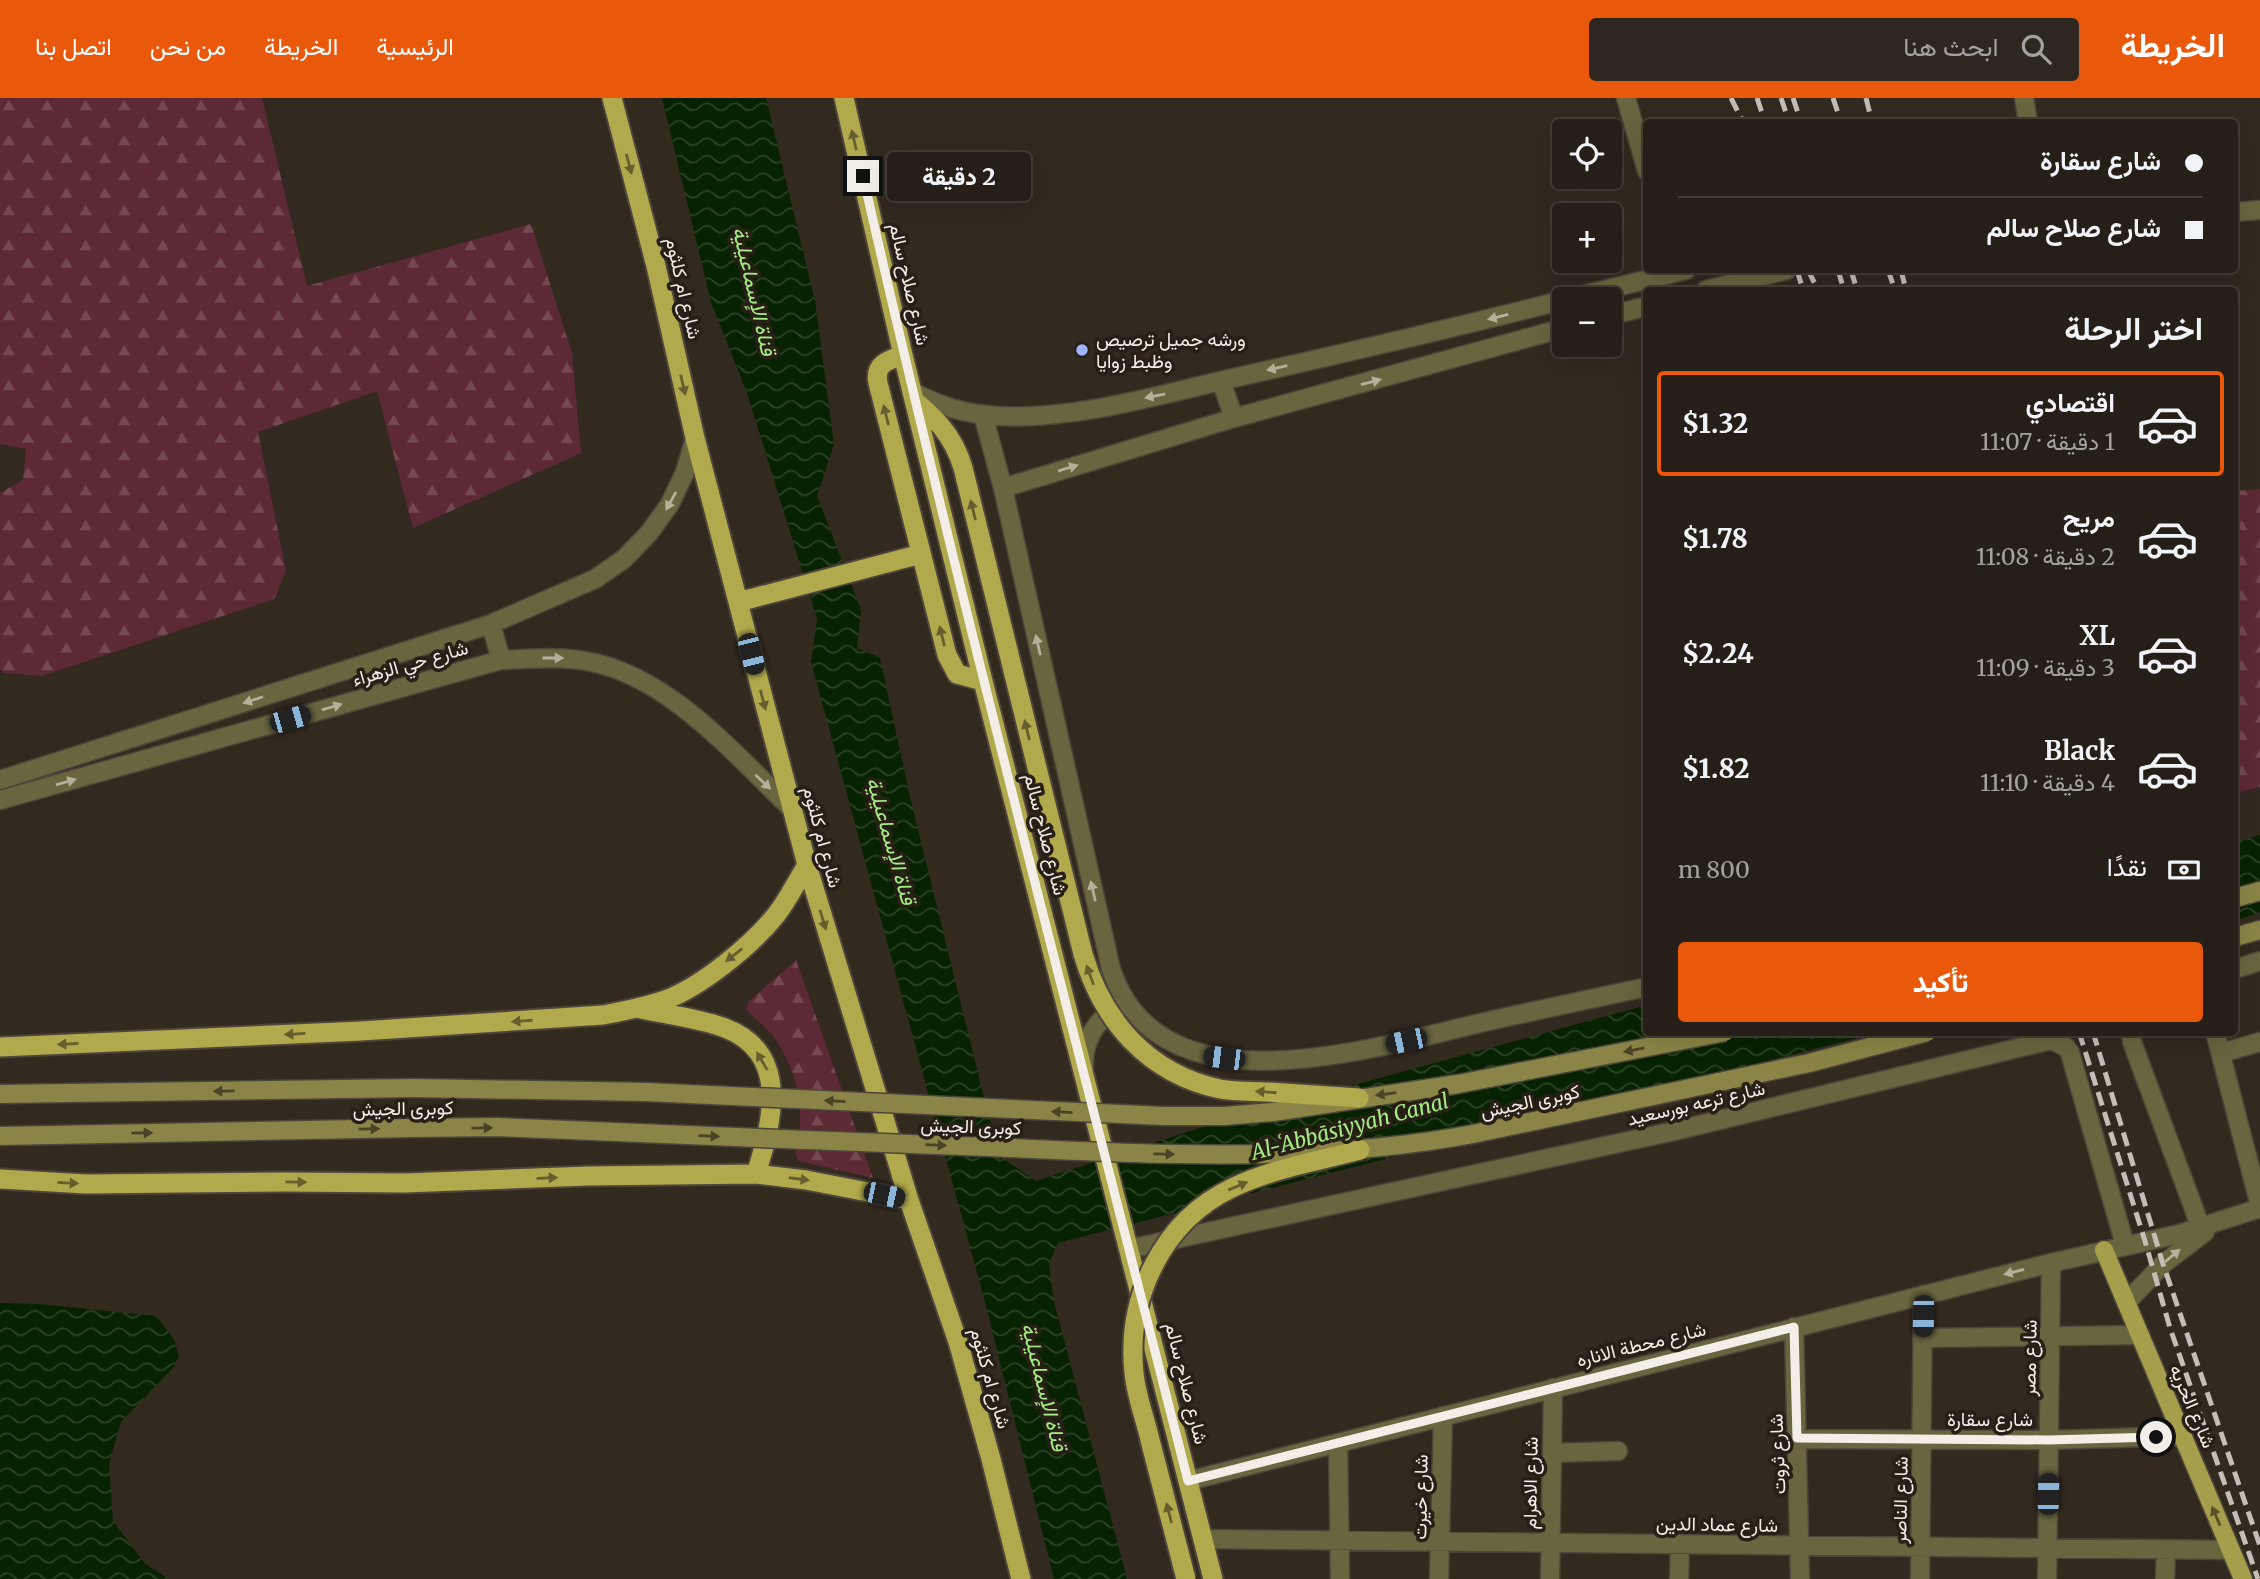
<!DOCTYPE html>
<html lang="ar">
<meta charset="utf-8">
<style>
:root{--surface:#261f17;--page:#2e2720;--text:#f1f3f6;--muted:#a4a2a1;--line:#423d36;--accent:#ea580c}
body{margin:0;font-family:Merriweather,Vazirmatn,serif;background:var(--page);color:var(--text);direction:rtl;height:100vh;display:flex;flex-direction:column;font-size:26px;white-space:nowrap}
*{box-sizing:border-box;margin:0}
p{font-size:23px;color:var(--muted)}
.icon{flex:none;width:38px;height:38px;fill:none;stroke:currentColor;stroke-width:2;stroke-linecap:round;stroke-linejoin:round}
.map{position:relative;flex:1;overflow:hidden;direction:ltr}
.side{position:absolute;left:1643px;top:189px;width:595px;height:749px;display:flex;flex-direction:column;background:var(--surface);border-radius:7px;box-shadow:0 7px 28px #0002,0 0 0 2px var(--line);direction:rtl}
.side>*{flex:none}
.top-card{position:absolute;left:1643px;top:21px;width:595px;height:154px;border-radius:7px;box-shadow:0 7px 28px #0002,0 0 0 2px var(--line);direction:rtl;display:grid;align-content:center;height:154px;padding:0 35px;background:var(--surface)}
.fabs{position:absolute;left:1552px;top:21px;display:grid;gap:14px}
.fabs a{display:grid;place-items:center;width:70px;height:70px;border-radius:7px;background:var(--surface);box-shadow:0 7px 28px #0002,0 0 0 2px var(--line);font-size:35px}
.end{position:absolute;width:32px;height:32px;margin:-16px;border:9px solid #f4eee8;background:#111;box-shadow:0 0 0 4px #111}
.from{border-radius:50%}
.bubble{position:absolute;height:49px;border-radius:7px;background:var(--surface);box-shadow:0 7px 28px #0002,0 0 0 2px var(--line);font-size:23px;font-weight:800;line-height:49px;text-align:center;direction:rtl}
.car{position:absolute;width:21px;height:42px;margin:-21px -10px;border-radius:9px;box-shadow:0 0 5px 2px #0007;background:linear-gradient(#222 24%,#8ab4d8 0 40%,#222 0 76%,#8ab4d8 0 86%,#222 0)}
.top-card b{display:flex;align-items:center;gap:24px;height:66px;font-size:26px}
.top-card b+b{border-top:2px solid var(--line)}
.top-card i{width:18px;height:18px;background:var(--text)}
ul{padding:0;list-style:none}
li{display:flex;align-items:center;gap:21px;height:105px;margin:0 14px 10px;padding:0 21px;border:4px solid transparent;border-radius:7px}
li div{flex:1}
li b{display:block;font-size:26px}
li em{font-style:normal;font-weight:800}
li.active{border-color:var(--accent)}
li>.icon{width:63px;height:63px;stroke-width:1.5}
h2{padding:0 35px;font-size:32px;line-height:84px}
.pay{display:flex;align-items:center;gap:18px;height:77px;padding:0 35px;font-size:26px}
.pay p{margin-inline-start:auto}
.action{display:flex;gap:14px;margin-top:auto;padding:14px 35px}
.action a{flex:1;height:80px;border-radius:7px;background:var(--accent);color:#fff;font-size:28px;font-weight:800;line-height:80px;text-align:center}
header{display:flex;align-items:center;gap:42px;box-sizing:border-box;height:98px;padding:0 35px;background:var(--accent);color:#fff}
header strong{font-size:33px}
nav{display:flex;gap:38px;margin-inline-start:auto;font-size:24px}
.search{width:490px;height:63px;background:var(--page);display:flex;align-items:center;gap:18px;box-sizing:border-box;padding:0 24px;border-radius:7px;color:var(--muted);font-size:26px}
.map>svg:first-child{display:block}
</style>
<header>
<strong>الخريطة</strong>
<div class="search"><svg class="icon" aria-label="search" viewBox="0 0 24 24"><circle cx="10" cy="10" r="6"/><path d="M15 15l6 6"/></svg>ابحث هنا</div>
<nav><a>الرئيسية</a><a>الخريطة</a><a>من نحن</a><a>اتصل بنا</a></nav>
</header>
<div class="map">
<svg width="2260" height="1481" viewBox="0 0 2260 1481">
<defs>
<pattern id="forest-firs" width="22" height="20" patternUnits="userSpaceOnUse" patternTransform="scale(1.75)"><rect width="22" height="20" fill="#5d2935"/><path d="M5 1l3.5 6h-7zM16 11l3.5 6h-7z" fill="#754852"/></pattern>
<pattern id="water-waves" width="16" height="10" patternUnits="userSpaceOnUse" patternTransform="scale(1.75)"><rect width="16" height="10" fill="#072200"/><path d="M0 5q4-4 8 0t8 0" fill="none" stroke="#2c4225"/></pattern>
</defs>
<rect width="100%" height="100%" fill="#32291f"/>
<path fill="url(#forest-firs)" d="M0 0H262L307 188 531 126 572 255 581 355 413 430 377 293 258 334 286 473 274 501 41 578 3 575 0 571V395L23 382 26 351 0 346Z
M2260 391V689L2235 695V393Z
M796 862 873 1080 798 1063C792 1051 800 1039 800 1026 802 995 791 962 773 938 765 928 754 920 746 911L749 903Z"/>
<path fill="url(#water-waves)" d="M662 0H766L815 203 834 346 817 398 861 512 857 550 880 560 910 699 986 1008 1001 1059 1036 1083 1215 1025 1647 907V934L1876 935 1058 1145 1049 1166 1053 1200 1127 1481H1054L985 1204 811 564 817 521 748 298 711 204Z
M2260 737V814L2235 823V744Z
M0 1205 40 1206 156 1218 174 1241 179 1258 173 1270 121 1324 109 1365 113 1423 145 1466 169 1481H0Z"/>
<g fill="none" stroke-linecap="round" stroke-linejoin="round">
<g stroke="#4d453b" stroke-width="21">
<path id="minor" d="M1626 0 1647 73
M2024 0 2028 24
M2235 114 2260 112
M1706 192 1787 172
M1567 201 1686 172
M1610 218 1647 208
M1221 283 1234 320
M913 294C942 309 965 316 999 318 1073 322 1156 298 1229 281 1341 256 1453 230 1564 202
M983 317 1003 390 1111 871C1159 1017 1369 951 1476 926 1533 913 1590 901 1647 889
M1003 390 1234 320 1564 230
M2235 871 2260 863
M2131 934 2132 944 2201 1130
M2215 934 2260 1108
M2221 955 2260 944
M1084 971C1082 944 1096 921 1119 908
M1129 1151 1670 1034 2051 942 2066 949 2070 955 2125 1147
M2126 1205 2163 1166 2205 1134
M1794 1229 1800 1481
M1922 1240 2140 1237
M1797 1341 2049 1342 2182 1338
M1338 1345 1340 1481
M1552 1355 1618 1353
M1188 1383 2051 1165 2179 1136 2260 1110
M1203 1441 2231 1452
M1439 1481 1443 1318
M1550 1481 1553 1290
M1679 1481 1680 1446
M1920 1481 1923 1197
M2047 1481 2051 1165
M2165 1481 2166 1452"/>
</g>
<g stroke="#4d453b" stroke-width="21">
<path id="tertiary" d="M491 526 501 562
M0 682 491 526 595 481 624 461 649 435 670 406 685 374 695 340
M0 702 501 562C530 561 558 558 586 563 668 577 734 656 792 711"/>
</g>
<g stroke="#4d453b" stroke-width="21">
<path id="secondary" d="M2235 800 2260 793
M2235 839 2260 832
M0 996 414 990
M0 1038 413 1030"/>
</g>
<g stroke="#4d453b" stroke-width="21">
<path id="primary" d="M2104 1152 2243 1481"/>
</g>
<g stroke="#4d453b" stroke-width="23">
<path id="trunk" d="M612 0 656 168 695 340 807 767 909 1102 958 1244 991 1361 1021 1481
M844 0 903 257 983 583 1213 1481
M903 257C888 262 874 266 878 285L947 557 957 576 983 583
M915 303C942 325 959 347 966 382
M738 504 921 456
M641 911C669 917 698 920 725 930 791 955 772 1025 756 1076
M0 949 361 933 603 917C624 913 645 909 665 902 701 889 752 847 776 817 788 802 797 783 807 767
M0 1081 86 1086 283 1084 405 1085 588 1078 756 1076 806 1082 909 1102"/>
</g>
<use href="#minor" stroke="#68653f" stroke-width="18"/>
<use href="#tertiary" stroke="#68653f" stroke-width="18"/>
<use href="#secondary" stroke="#8a8546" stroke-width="18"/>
<use href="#primary" stroke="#a59e4a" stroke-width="18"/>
<use href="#trunk" stroke="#b1aa4c" stroke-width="19"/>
<path stroke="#c4beb7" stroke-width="5" stroke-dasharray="14 7" stroke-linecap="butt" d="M1731 0 1743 24
M1757 0 1765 24
M1781 0 1789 24
M1793 0 1801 24
M1833 0 1841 24
M1866 0 1872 24
M1797 172 1803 192
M1808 172 1818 192
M1838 172 1844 192
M1851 172 1857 192
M1888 172 1895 192
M1901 172 1906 192
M2079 934 2145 1143 2170 1230 2258 1481
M2093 934 2163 1166 2260 1448"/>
<g stroke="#4d453b" stroke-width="21" stroke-linecap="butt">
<path id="secondary-bridge" d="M414 990 646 994 1164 1018H1224L1273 1014 1458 986 1725 934
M413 1030 497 1029C661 1036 824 1043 988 1049 1149 1056 1314 1066 1473 1036L1809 965 1927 934"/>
</g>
<g stroke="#4d453b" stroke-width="23" stroke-linecap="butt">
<path id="trunk-bridge" d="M966 382 1083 856C1103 924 1149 976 1220 991 1236 994 1253 993 1268 994 1298 996 1328 998 1359 1000
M1186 1481C1174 1435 1162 1388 1150 1342 1145 1320 1136 1297 1134 1275 1126 1199 1163 1123 1232 1090 1271 1071 1318 1063 1360 1052"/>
</g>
<use href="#secondary-bridge" stroke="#8a8546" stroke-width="18"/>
<use href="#trunk-bridge" stroke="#b1aa4c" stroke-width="19"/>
</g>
<defs><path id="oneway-solid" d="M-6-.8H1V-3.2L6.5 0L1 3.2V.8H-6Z" transform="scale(1.75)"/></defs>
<g fill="#665e2e">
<use href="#oneway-solid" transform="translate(854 42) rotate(-103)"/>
<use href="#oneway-solid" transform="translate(629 66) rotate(75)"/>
<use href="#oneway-solid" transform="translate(683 287) rotate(77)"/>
<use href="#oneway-solid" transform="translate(886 317) rotate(-104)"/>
<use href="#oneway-solid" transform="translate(973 412) rotate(-104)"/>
<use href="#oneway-solid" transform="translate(942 538) rotate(-104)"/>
<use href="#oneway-solid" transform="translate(763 602) rotate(75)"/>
<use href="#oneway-solid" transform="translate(1027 632) rotate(-104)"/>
<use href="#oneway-solid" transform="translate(823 822) rotate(73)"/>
<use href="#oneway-solid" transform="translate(734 857) rotate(142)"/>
<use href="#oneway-solid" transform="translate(1090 877) rotate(-110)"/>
<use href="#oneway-solid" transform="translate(522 923) rotate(176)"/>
<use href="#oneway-solid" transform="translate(295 936) rotate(177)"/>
<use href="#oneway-solid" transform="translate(68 946) rotate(177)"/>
<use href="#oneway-solid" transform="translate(762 963) rotate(-120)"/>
<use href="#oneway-solid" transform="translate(1266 994) rotate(-176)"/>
<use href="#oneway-solid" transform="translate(547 1080) rotate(-2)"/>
<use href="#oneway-solid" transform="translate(799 1081) rotate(8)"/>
<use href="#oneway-solid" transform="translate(296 1084) rotate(1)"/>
<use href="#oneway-solid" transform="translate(68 1085) rotate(3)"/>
<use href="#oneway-solid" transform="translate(1238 1088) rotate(-23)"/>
<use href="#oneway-solid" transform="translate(1169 1415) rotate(-104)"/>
</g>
<g fill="#b5b09c">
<use href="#oneway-solid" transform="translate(1498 219) rotate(166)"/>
<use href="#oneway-solid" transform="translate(1277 270) rotate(167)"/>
<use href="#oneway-solid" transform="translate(1371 284) rotate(-15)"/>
<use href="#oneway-solid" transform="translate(1155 298) rotate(169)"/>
<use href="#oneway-solid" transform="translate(1068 370) rotate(-17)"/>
<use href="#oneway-solid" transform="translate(671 403) rotate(119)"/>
<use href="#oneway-solid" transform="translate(1038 547) rotate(-103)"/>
<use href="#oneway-solid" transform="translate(553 560)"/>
<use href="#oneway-solid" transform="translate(253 602) rotate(162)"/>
<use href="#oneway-solid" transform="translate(332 609) rotate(-16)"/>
<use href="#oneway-solid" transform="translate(66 684) rotate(-16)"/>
<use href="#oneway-solid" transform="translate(763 684) rotate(43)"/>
<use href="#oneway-solid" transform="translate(1093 793) rotate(-103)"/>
<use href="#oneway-solid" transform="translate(2172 1158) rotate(-40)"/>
<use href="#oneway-solid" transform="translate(2014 1174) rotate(166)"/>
</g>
<g fill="#4a4327">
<use href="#oneway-solid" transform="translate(1634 952) rotate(169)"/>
<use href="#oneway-solid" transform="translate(224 993) rotate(179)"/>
<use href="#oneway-solid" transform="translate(1386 996) rotate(172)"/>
<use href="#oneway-solid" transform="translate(835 1003) rotate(-177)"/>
<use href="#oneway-solid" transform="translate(1062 1014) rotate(-177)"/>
<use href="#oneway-solid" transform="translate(482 1030) rotate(-1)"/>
<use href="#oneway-solid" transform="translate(369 1031) rotate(-1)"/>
<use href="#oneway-solid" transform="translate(142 1035) rotate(-1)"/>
<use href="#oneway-solid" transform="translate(709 1038) rotate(2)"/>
<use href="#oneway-solid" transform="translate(936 1047) rotate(2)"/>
<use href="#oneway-solid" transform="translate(1164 1056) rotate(1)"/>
</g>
<use fill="#5a522b" href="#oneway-solid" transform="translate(2216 1418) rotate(-113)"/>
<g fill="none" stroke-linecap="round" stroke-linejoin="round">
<path stroke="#f4eee8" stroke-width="9" d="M863 78C962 515 1078 948 1188 1383L1794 1229 1797 1340 2049 1342 2156 1339"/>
</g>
<circle fill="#9eb4fd" stroke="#282016" stroke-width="2.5" cx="1082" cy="252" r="7"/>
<g text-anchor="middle" stroke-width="7" stroke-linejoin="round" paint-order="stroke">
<g font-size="19" fill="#f4eee8" stroke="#282016">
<text transform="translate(910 186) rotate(77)" y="7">شارع صلاح سالم</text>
<text transform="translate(684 190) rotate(77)" y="7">شارع ام كلثوم</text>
<text transform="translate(410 565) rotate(-16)" y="7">شارع حي الزهراء</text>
<text transform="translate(1046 736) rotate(76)" y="7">شارع صلاح سالم</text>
<text transform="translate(823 739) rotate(75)" y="7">شارع ام كلثوم</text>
<text transform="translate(1530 1003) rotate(-12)" y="7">كوبرى الجيش</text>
<text transform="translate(1696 1005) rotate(-13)" y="7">شارع ترعه بورسعيد</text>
<text transform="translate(403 1010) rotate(-1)" y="7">كوبرى الجيش</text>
<text transform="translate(971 1028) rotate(2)" y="7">كوبرى الجيش</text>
<text transform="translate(1641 1246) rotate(-14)" y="7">شارع محطة الاناره</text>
<text transform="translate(2029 1260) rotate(-89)" y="7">شارع مصر</text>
<text transform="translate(991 1280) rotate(74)" y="7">شارع ام كلثوم</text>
<text transform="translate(1187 1285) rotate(76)" y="7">شارع صلاح سالم</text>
<text transform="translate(2193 1308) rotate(67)" y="7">شارع الحريه</text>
<text x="1990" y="1328">شارع سقارة</text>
<text transform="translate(1777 1356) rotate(-92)" y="7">شارع ثروت</text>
<text transform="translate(1530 1385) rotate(-89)" y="7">شارع الاهرام</text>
<text transform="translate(1420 1399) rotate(-89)" y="7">شارع خيرت</text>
<text transform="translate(1900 1402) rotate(-89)" y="7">شارع الناصر</text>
<text transform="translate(1717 1426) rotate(1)" y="7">شارع عماد الدين</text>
</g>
<g font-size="19" fill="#f4eee8" stroke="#282016" text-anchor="start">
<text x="1096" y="248">ورشه جميل ترصيص<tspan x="1096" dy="22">وظبط زوايا</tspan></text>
</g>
<g font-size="21" font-style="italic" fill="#a4ed85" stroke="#282016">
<text transform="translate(754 193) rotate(77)" y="7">قناة الإسماعيلية</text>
<text transform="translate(891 743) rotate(74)" y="7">قناة الإسماعيلية</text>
<text transform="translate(1350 1029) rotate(-15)" y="7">Al-ʿAbbāsiyyah Canal</text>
<text transform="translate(1044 1289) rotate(76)" y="7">قناة الإسماعيلية</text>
</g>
</g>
</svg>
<div class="fabs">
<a><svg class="icon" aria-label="locate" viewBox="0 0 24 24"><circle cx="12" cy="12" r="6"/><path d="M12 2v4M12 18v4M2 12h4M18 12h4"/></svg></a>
<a>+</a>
<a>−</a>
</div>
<i class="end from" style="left:2156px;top:1339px"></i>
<i class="end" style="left:863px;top:78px"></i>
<div class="bubble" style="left:887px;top:54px;width:144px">2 دقيقة</div>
<i class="car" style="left:751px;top:556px;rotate:166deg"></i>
<i class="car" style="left:290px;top:621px;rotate:74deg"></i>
<i class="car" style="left:1406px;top:943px;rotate:258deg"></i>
<i class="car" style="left:1224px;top:960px;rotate:277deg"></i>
<i class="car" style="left:884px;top:1097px;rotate:102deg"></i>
<i class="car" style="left:1923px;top:1218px;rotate:181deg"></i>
<i class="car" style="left:2048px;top:1396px;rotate:1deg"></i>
<div class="top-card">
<b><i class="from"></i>شارع سقارة</b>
<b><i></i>شارع صلاح سالم</b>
</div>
<section class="side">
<h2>اختر الرحلة</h2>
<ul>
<li class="active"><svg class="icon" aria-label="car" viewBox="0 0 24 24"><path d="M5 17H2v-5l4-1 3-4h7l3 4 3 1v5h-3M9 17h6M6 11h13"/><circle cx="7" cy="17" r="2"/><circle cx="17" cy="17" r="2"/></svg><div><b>اقتصادي</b><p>1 دقيقة · 11:07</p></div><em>$1.32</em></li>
<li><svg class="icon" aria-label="car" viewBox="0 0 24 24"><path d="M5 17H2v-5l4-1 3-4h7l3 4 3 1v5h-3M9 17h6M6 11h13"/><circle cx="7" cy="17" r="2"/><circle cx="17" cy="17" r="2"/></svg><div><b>مريح</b><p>2 دقيقة · 11:08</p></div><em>$1.78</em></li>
<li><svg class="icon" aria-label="car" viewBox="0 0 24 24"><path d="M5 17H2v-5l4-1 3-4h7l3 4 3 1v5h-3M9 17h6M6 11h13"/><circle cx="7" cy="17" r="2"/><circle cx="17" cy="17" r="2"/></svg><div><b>XL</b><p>3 دقيقة · 11:09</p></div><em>$2.24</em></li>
<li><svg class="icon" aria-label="car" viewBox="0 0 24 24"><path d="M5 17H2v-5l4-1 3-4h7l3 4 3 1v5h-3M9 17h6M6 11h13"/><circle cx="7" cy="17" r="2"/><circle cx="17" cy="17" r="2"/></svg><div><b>Black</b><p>4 دقيقة · 11:10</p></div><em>$1.82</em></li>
</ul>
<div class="pay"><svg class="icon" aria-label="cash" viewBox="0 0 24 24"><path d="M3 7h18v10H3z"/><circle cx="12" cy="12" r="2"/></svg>نقدًا<p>800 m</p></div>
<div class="action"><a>تأكيد</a></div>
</section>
</div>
